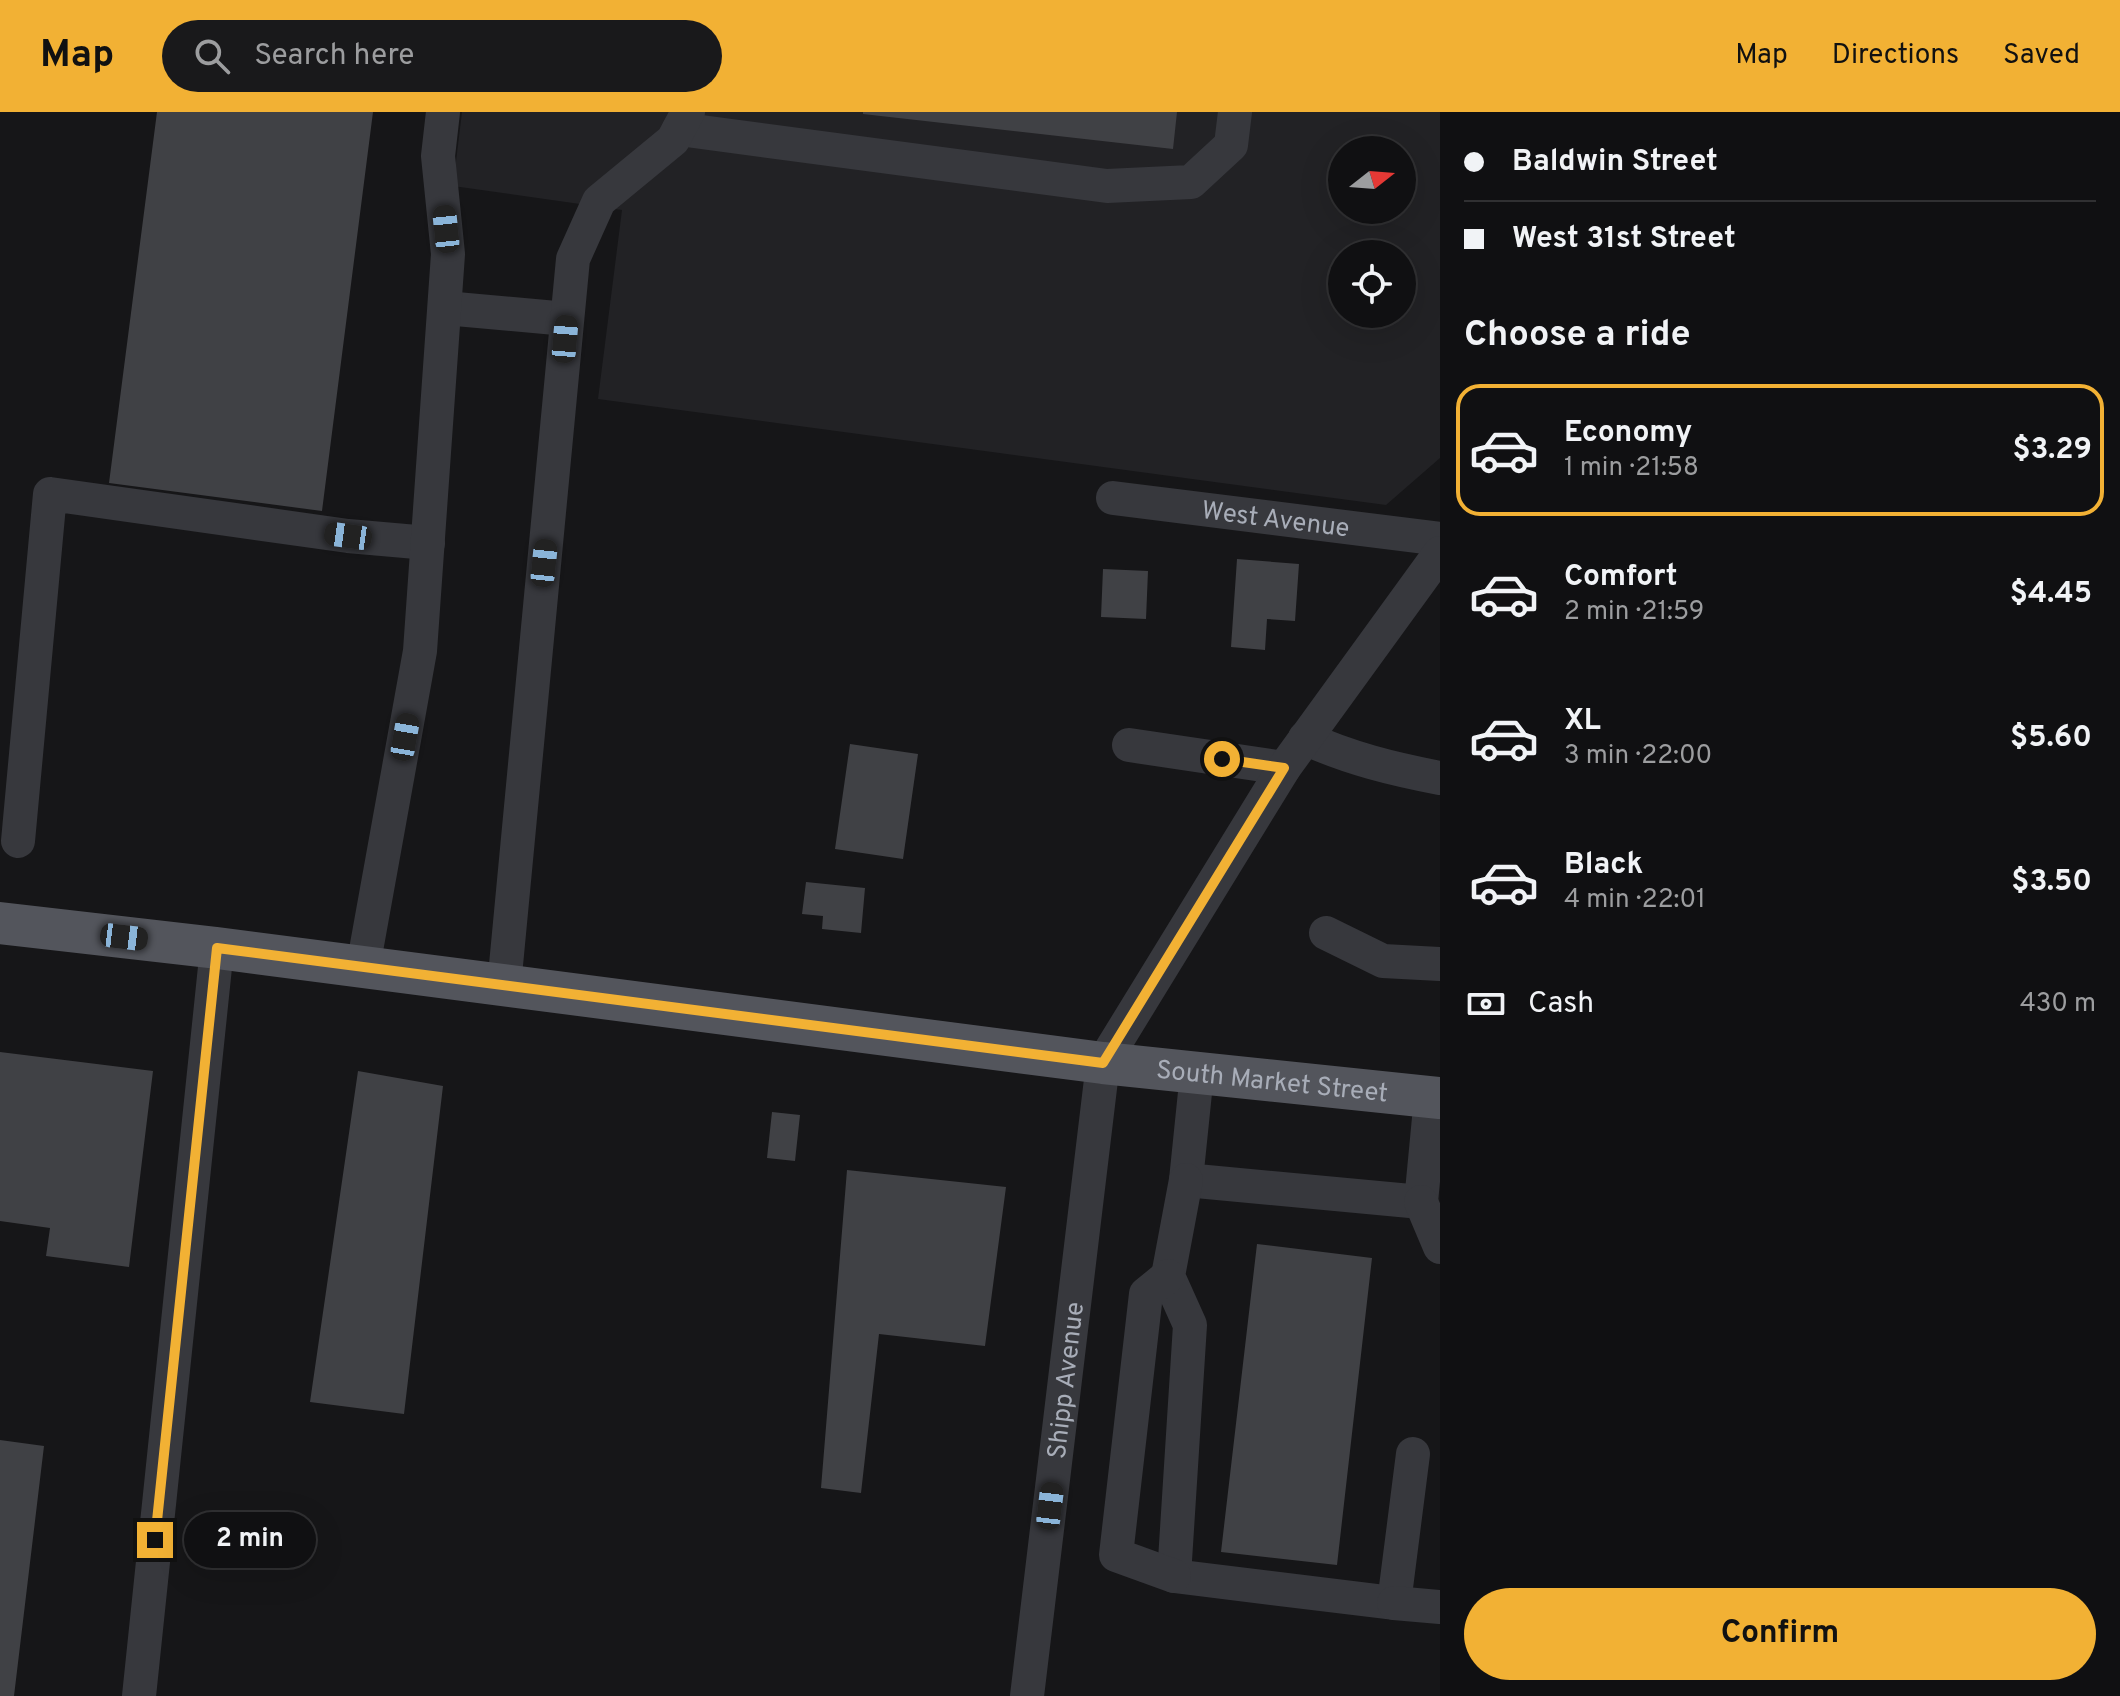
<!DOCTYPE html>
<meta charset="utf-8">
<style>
:root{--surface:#101012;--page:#19191b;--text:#f1f3f6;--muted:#9c9d9f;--line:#303032;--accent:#f2b134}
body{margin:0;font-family:Overpass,sans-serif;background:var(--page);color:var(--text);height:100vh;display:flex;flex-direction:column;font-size:30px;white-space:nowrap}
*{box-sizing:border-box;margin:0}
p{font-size:26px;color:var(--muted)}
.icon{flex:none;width:44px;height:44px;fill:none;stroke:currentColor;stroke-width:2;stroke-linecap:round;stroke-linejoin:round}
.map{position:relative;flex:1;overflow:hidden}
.drawer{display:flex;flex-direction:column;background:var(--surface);width:680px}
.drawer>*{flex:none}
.guide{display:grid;align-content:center;height:176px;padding:0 24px;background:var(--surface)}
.needle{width:52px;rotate:73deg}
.controls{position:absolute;left:1328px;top:24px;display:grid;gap:16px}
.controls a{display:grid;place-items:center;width:88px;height:88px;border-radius:50%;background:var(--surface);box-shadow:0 8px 32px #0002,0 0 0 2px var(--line);font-size:40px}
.end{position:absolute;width:36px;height:36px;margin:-18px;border:10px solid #f2b134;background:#111;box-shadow:0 0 0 4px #111}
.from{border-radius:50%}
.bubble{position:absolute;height:56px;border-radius:28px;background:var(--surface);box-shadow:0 8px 32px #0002,0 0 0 2px var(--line);font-size:26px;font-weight:700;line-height:56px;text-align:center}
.car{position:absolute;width:24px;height:48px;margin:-24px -12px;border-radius:10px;box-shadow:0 0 6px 2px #0007;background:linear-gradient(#222 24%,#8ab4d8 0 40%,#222 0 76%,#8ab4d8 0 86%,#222 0)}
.guide b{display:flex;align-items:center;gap:28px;height:76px;font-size:30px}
.guide b+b{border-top:2px solid var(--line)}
.guide i{width:20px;height:20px;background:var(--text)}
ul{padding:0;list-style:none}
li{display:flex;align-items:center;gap:24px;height:132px;margin:0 16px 12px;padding:0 8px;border:4px solid transparent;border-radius:24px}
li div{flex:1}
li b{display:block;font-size:30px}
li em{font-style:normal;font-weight:700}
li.on{border-color:var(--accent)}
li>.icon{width:72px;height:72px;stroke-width:1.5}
h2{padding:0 24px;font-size:36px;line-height:96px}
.pay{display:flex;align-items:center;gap:20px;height:88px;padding:0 24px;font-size:30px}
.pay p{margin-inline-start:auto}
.action{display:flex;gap:16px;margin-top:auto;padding:16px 24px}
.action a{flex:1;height:92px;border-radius:48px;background:var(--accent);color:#111;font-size:32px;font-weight:700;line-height:92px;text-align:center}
header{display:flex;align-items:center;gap:48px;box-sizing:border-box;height:112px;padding:0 40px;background:var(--accent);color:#111}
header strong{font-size:38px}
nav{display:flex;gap:44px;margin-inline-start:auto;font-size:28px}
.search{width:560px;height:72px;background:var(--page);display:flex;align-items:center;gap:20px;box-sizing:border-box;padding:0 28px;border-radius:44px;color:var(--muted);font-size:30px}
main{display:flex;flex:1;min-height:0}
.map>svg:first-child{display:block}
</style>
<header>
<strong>Map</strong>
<div class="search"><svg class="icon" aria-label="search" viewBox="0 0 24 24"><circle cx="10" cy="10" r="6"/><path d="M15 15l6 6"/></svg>Search here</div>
<nav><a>Map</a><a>Directions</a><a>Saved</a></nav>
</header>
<main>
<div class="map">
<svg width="1440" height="1584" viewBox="0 0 1440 1584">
<rect width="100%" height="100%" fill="#161618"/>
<path fill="#222225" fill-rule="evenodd" d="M462 0H1440V346L1386 393 598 287 622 98 453 74ZM1342 38H1402V98H1342ZM1342 142H1402V202H1342Z"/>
<path fill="#404145" d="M157 0H373L322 399 109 371Z
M863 0H1177L1173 37 863 2Z
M1237 447 1299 452 1295 509 1267 507 1265 538 1231 535Z
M1103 457 1148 459 1146 507 1101 505Z
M850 632 918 642 903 747 835 737Z
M806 770 865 776 861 821 822 817 823 804 802 802Z
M0 940 153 959 129 1155 46 1144 50 1116 0 1109Z
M358 959 443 974 404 1302 310 1290Z
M772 1000 800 1003 795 1049 767 1046Z
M847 1058 1006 1075 985 1234 879 1222 861 1381 821 1376Z
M1257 1132 1372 1146 1337 1453 1221 1440Z
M0 1328 44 1334 14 1584H0Z"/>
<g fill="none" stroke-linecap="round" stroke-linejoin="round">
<g stroke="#37383d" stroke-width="34">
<path d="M679 17 1107 74 1191 70 1231 33 1235 0"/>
<path d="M445 196 567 207"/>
<path id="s1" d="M1113 386 1440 427"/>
<path d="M1305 626C1348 646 1393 657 1440 666"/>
<path d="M1129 633 1284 656"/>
<path d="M18 729 50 382 348 424 428 431"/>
<path d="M1326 821 1383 849 1440 852"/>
<path d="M363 855 420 539 448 142 438 44 443 0"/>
<path d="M504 874 573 147 599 89 673 28 688 0"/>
<path d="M1197 961 1186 1068 1421 1090 1431 985"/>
<path d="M1186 1068 1168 1164 1190 1213 1174 1464 1394 1491 1413 1342"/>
<path d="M1421 1090 1440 1135"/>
<path d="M1168 1164 1146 1182 1116 1443 1174 1464"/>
<path d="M1394 1491 1440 1495"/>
<path d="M139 1584 217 836"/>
<path id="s2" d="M1027 1584 1103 951 1284 656 1440 441"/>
</g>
<path stroke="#53555c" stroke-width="42" id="s3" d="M0 811 217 836 1103 951 1440 986"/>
</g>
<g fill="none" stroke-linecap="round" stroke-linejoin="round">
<path stroke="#f2b134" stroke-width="10" d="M155 1428 217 836 1103 951 1284 656 1222 647"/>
</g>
<g text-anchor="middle" stroke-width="7" stroke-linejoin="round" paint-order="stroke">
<g font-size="26" fill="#a8adb8" stroke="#111113">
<text dy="9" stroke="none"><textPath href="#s1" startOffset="164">West Avenue</textPath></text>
<text dy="9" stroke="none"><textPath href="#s3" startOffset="1282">South Market Street</textPath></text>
<text dy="9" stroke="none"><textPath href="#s2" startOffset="318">Shipp Avenue</textPath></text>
</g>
</g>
</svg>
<div class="controls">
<a><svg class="needle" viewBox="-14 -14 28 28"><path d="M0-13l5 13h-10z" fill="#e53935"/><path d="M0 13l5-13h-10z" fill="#9c9d9f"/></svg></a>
<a><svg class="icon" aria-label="locate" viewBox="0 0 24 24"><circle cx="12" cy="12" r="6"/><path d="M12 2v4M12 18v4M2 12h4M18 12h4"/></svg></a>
</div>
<i class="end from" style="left:1222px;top:647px"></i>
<i class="end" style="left:155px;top:1428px"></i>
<div class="bubble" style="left:184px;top:1400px;width:132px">2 min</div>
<i class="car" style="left:446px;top:117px;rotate:354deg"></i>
<i class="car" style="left:565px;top:227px;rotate:5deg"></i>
<i class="car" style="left:348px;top:424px;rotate:278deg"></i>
<i class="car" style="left:544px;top:451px;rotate:6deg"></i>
<i class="car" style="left:405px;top:625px;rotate:10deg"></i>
<i class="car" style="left:124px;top:825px;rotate:97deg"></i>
<i class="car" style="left:1050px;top:1394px;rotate:7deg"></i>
</div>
<section class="drawer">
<div class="guide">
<b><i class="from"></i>Baldwin Street</b>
<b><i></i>West 31st Street</b>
</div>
<h2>Choose a ride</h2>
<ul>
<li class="on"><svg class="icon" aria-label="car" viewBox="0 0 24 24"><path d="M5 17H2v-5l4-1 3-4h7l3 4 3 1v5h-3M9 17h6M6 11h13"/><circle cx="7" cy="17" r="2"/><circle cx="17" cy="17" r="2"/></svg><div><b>Economy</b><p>1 min · 21:58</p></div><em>$3.29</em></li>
<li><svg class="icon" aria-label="car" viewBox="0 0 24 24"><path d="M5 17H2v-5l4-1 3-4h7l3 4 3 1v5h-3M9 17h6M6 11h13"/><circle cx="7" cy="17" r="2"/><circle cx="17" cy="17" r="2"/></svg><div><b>Comfort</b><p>2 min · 21:59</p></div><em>$4.45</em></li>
<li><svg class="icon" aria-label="car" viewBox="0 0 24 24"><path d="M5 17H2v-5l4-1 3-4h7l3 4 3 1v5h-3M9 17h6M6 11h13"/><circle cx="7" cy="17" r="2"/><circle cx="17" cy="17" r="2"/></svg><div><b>XL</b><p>3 min · 22:00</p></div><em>$5.60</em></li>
<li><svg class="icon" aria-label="car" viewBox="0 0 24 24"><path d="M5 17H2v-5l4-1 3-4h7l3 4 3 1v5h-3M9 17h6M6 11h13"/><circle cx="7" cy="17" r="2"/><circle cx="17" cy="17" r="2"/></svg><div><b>Black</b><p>4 min · 22:01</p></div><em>$3.50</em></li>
</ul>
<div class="pay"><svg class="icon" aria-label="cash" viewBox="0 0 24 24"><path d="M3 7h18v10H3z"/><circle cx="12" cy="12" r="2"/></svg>Cash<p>430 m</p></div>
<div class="action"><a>Confirm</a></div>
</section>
</main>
